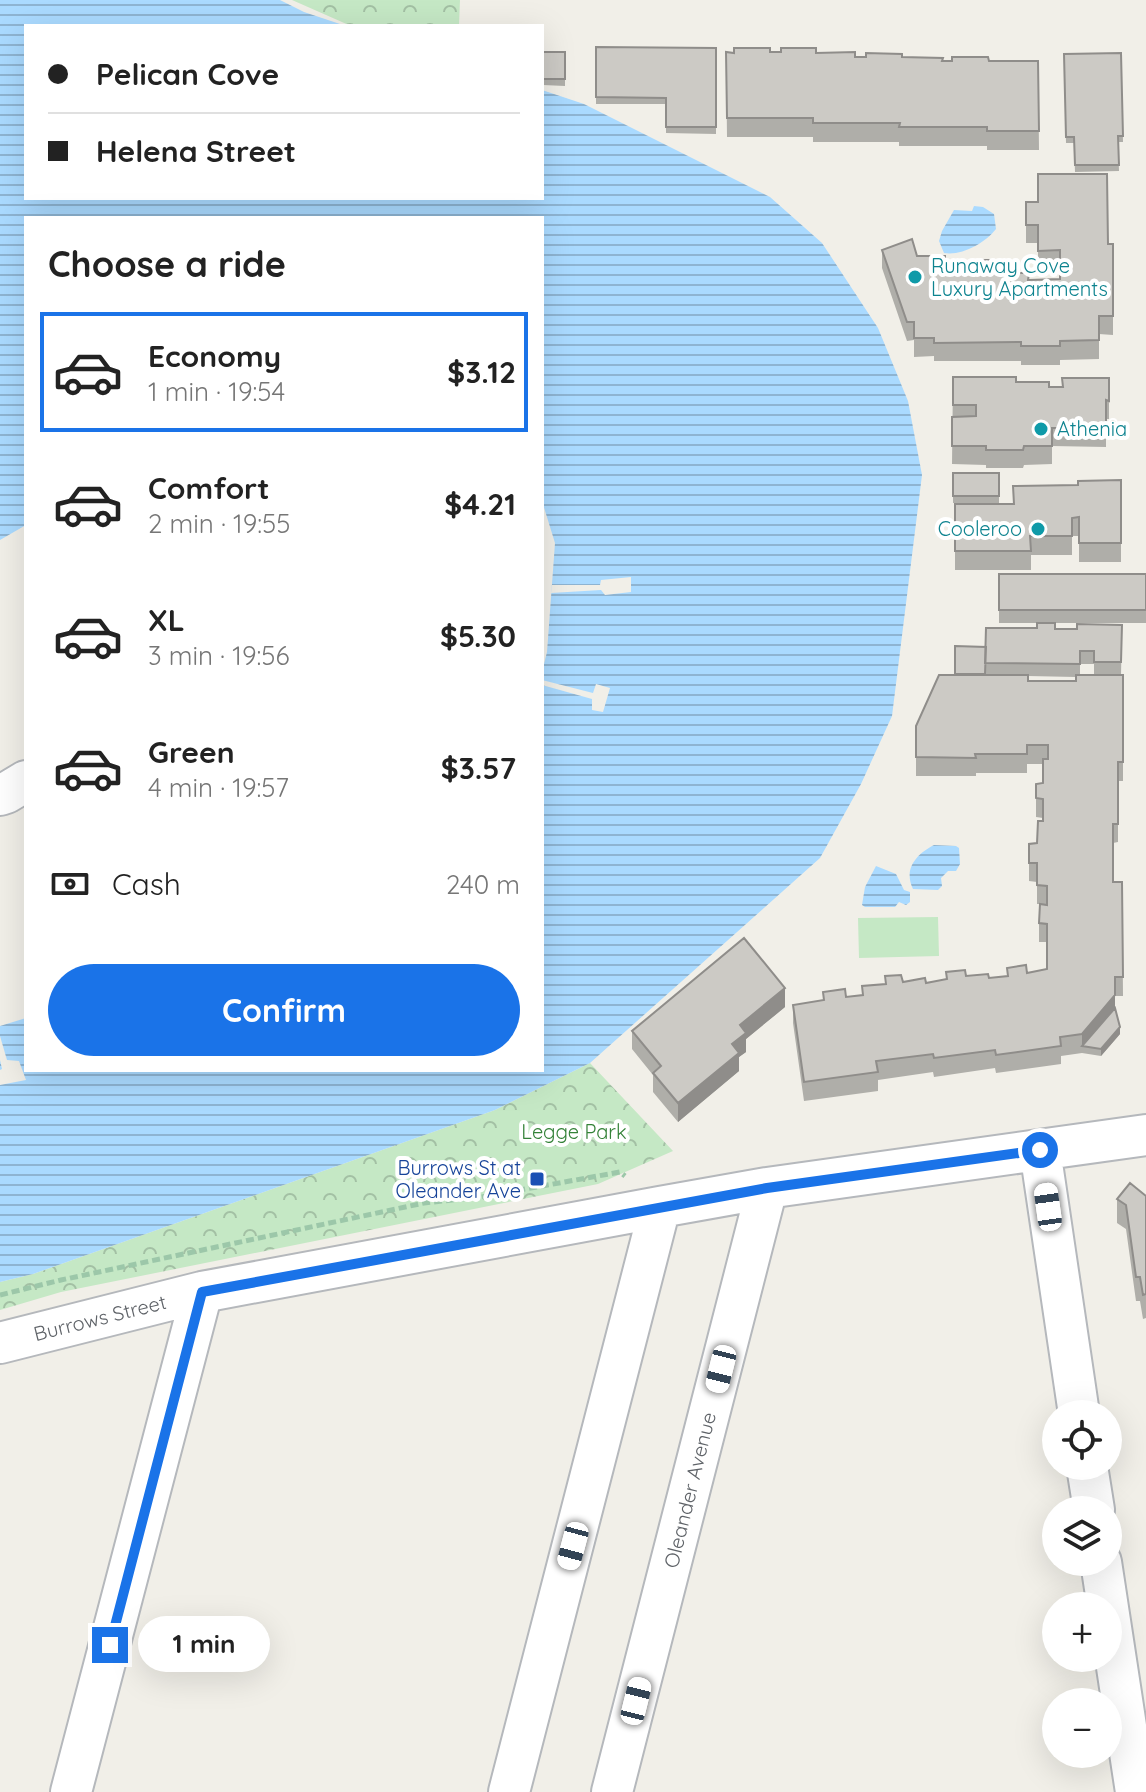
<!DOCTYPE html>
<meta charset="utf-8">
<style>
:root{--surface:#fff;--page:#f6f6f6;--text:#222;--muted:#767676;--line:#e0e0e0;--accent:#1a73e8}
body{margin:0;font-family:Quicksand,sans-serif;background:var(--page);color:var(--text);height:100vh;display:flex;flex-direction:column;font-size:30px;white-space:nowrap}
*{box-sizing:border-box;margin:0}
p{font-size:26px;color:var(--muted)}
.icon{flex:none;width:44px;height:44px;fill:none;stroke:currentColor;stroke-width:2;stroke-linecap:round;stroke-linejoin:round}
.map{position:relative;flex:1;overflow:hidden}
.sheet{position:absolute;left:24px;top:216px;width:520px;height:856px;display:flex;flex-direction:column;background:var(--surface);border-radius:0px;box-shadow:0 8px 32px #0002}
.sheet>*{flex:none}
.guide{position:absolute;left:24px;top:24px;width:520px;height:176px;border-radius:0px;box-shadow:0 8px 32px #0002;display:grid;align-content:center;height:176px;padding:0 24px;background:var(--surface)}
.controls{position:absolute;left:1042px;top:1400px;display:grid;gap:16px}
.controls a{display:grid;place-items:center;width:80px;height:80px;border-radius:50%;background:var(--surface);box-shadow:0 8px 32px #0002;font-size:40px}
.end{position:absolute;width:36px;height:36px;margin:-18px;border:10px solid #1a73e8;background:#fff;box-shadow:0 0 0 4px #fff}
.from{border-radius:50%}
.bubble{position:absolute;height:56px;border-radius:28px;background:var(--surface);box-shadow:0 8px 32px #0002;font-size:26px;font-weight:700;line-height:56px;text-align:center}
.car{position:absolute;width:24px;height:48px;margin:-24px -12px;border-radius:10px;box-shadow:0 0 6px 2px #0007;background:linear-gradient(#fff 24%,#345 0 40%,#fff 0 76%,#345 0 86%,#fff 0)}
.guide b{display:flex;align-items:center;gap:28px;height:76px;font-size:30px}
.guide b+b{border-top:2px solid var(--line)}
.guide i{width:20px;height:20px;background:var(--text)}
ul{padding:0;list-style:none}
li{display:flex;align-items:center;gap:24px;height:120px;margin:0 16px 12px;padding:0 8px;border:4px solid transparent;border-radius:0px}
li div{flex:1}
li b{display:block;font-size:30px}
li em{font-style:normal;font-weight:700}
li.selected{border-color:var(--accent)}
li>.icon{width:72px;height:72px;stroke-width:1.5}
h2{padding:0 24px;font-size:36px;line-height:96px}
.pay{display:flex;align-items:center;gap:20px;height:88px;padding:0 24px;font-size:30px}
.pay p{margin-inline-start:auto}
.action{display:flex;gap:16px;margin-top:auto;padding:16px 24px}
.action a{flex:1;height:92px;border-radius:48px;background:var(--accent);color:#fff;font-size:32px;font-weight:700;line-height:92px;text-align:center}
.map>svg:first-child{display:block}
</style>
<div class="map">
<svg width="1146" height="1792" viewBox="0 0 1146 1792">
<defs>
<pattern id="park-crowns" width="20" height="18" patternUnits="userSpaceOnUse" patternTransform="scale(2)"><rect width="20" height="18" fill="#c5e8c5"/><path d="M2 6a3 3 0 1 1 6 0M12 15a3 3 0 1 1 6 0" fill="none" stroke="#a3c0a4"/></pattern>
<pattern id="water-rules" width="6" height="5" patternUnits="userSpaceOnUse" patternTransform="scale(2)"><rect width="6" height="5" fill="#aadaff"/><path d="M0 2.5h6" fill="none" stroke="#8eb4d2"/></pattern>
</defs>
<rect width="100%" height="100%" fill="#f1efe8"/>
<path fill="#c5e8c5" d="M938 917 939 956 859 958 858 918Z"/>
<path fill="url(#park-crowns)" d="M292 0H460L459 26H351Z
M590 1063 673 1151 598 1184 61 1292 0 1310V1282L33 1274 495 1110Z"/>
<path fill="url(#water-rules)" d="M0 0H280L304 12 346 26H26V198H542V90L584 104 770 197 822 243 878 328 908 401 922 475 892 716 861 784 820 858 590 1063 495 1110 33 1274 0 1282V1026L26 1018V1070H542V672L547 652 555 543 542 501V218H26V525L0 540Z
M974 206 983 207 994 214 996 229C985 243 962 256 944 253L939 241 942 231 954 210 972 211Z
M934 845 956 846 959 848 960 864 956 871H948L941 878 942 886 938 890 913 889C903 868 917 854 934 845Z
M876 866 896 874 904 890 910 892V902L906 905 899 902 895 907H865L862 905 865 887Z"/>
<path fill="#f1efe8" d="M631 577V592L605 595 601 590 551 593 552 585H600L601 580Z
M542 680 593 693 596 684 610 688 603 712 592 710V699L542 685Z
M0 1036 7 1060 19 1061 26 1080 0 1085V1070L2 1069 0 1060Z"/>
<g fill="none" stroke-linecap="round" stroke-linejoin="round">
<g stroke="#b5b8bc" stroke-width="44">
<path id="street" d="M0 795 6 793 26 781
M1040 1150 1079 1414
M0 1343 202 1292 660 1207 767 1188 1146 1135
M1087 1466 1094 1510
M1101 1562 1136 1792
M71 1792 202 1292
M509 1792 660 1207
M612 1792 767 1188"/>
</g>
<path stroke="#9cc7a9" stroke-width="5" stroke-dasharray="8 4" stroke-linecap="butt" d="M0 1295 61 1280 424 1203 481 1197 620 1172 625 1176"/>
<use href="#street" stroke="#fff" stroke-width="40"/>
</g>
<path fill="#afaea9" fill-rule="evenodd" d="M596 47 716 48V134L666 133V104H596Z
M542 52H565V86L543 85Z
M726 52H770L855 57H902L943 61H1038L1039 150H987V146H899V142H813V137H727Z
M1121 53 1123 142H1118L1119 171 1075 172 1074 143H1066L1064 54Z
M1026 202 1108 244H1113V335L1099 334V359L1060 360V365H1021V361H934V356L914 357V340L907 341 882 268V250L917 256 945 274 991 273 1028 280 1060 279V269H1038V243H1026Z
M953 377 1016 382 1049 387H1063L1109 378V419H1106V447L1052 446V464L1024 465 1023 468H986V465L952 464Z
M953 473H999V503H953Z
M1121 480V562H1079V536H1072V555H1031V570H955V504H1013L1078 485Z
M999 574H1146V623H1048L1055 629H1077L1122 625 1121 675H1094V664H1080V675H1123V781H1118V842L1113 843V882H1122L1123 996H1115V1008L1120 1034 1101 1056 1082 1053 1061 1056V1064L996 1073 995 1068 934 1077 933 1072 878 1080V1091L804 1101 793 1023V1005L823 1000V992L846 997 862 995V986L885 984V976L903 982 926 983 966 976 989 978 1007 976V968L1027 973 1047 969V942H1039V923L1047 904H1037V882L1029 881V844L1037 843 1043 821V818L1036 817V784L1043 783V764H1027V773H976V776H916V726L955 675V646L986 647 1037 628V623H999ZM1028 676 1076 677V681H1028Z
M785 1007 746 1039V1052L739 1057V1071L678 1122 653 1092V1075L632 1049V1031Z
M1146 1196V1318L1143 1319 1140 1301H1136L1126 1229 1117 1223V1199Z"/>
<path fill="#8f8d8a" d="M785 988V1007L746 1039V1052L739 1057V1071L678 1122V1103L732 1044 740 1025Z
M1115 995V1014L1082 1046V1034Z
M1120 1027V1034L1101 1056V1049Z"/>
<path fill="#cccac5" stroke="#8f8d8a" stroke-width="2" d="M596 47 716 48V127H666V98L596 97Z
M734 48H770V52H781V48H816V53L855 52V57H866V53L902 54V57L943 58 942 61H952V57H988L989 61H1038L1039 131H987V127H899L900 123H813V118H727L726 52 734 53Z
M542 52H565V79H543Z
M1121 53 1123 136H1118L1119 165H1075L1074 137H1066L1064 54Z
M1038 174H1107L1108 244H1113V316H1099V340L1060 341V346H1021V342L934 343V338H914V322H907L882 250 912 239 917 256H945V274L971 273V260H991V273H1029L1028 280 1060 279V250L1038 251V225H1026V202H1038Z
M953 377H1016V382H1049V387H1063L1062 378H1109V401L1106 400V428H1052V446H1024L1023 450H986V446H952V417L976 416V405H953Z
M953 473H999V496H953Z
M1121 480V543H1079V517L1072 518V536H1030L1031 551H955V504H1014L1013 486 1078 485V481Z
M999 574H1146V610H999Z
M1037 623H1055V629H1077V624L1122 625 1121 662H1094V651H1080V664L985 663 986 628H1037Z
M955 646 986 647 985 674H955Z
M939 675H1028V681H1076V675H1123V762H1118V824H1113V882H1122L1123 977H1115V995L1082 1034 1060 1037 1061 1046 996 1055 995 1050 934 1058 933 1054 876 1061 878 1072 804 1082 793 1005 824 1000 823 992 845 989 846 997 863 995 862 986 886 984 885 976 901 975 903 982 925 978 926 983 947 979 946 972 965 970 966 976 988 974 989 978 1008 976 1007 968 1026 965 1027 973 1047 969V924L1039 923 1040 904 1047 905V886L1037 885V863H1029V844L1037 843 1038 821H1043V799L1036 798V784L1043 783V759H1048V745H1027V754H975L976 758 916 757V726Z
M744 938 785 988 740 1025 746 1033 732 1044 739 1053 678 1103 653 1073 661 1066 632 1031Z
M1115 1008 1120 1027 1101 1049 1082 1046Z
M1130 1183 1146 1196V1294L1143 1295 1140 1277H1136L1126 1205 1117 1199Z"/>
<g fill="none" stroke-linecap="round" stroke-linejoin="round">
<path stroke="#1a73e8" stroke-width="10" d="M110 1645 202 1292 767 1188 1040 1150"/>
</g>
<g fill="#0f9aa8" stroke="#fff" stroke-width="3">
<circle cx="915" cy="277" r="8"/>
<circle cx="1041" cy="429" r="8"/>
<circle cx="1038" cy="529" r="8"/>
</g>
<rect fill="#1a4fb4" stroke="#fff" stroke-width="3" x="529" y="1171" width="16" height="16" rx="4"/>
<g text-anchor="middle" stroke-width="8" stroke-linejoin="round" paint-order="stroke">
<g font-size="20" fill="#0d838f" stroke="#fff" text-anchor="start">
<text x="931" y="273">Runaway Cove<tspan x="931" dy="23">Luxury Apartments</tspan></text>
<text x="1057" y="436">Athenia</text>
<text x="1022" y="536" text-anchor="end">Cooleroo</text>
</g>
<g font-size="20" fill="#348238" stroke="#fff">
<text x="574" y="1139">Legge Park</text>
</g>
<g font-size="20" fill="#164399" stroke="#fff" text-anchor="end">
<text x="521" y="1175">Burrows St at<tspan x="521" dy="23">Oleander Ave</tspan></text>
</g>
<g font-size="20" fill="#5f6368" stroke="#fff">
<text transform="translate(100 1318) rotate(-14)" y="7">Burrows Street</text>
<text transform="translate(690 1490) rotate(-76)" y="7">Oleander Avenue</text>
</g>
</g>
</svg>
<div class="controls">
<a><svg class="icon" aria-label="locate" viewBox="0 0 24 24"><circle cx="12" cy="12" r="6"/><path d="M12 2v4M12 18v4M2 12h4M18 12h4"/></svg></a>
<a><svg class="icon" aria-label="layers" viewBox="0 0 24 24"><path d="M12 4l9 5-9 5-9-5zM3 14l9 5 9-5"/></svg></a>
<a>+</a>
<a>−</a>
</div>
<i class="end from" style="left:1040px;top:1150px"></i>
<i class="end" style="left:110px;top:1645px"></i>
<div class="bubble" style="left:138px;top:1616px;width:132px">1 min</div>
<i class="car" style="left:1048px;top:1207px;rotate:352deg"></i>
<i class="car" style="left:721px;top:1369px;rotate:194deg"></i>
<i class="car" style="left:573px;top:1546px;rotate:195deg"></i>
<i class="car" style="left:636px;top:1701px;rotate:14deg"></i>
<div class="guide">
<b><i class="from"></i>Pelican Cove</b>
<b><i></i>Helena Street</b>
</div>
<section class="sheet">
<h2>Choose a ride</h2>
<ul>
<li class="selected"><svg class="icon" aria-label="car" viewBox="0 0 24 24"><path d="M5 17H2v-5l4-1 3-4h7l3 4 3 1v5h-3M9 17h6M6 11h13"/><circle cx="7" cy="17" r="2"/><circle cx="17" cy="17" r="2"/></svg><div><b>Economy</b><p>1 min · 19:54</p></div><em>$3.12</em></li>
<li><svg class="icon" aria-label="car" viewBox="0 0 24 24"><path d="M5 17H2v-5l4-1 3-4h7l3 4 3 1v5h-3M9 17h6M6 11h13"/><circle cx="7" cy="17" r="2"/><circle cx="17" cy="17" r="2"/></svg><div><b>Comfort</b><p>2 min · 19:55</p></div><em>$4.21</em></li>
<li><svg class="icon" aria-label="car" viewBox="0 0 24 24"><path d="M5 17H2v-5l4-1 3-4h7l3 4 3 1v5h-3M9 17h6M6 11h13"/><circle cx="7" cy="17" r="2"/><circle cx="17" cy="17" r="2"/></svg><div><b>XL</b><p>3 min · 19:56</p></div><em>$5.30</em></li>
<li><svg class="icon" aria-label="car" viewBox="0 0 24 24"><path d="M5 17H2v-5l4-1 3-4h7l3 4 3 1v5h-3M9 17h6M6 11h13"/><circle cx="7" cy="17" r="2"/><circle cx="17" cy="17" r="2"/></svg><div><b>Green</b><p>4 min · 19:57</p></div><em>$3.57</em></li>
</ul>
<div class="pay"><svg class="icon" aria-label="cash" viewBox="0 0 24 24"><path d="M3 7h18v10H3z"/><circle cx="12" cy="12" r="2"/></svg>Cash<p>240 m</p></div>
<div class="action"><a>Confirm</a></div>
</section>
</div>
